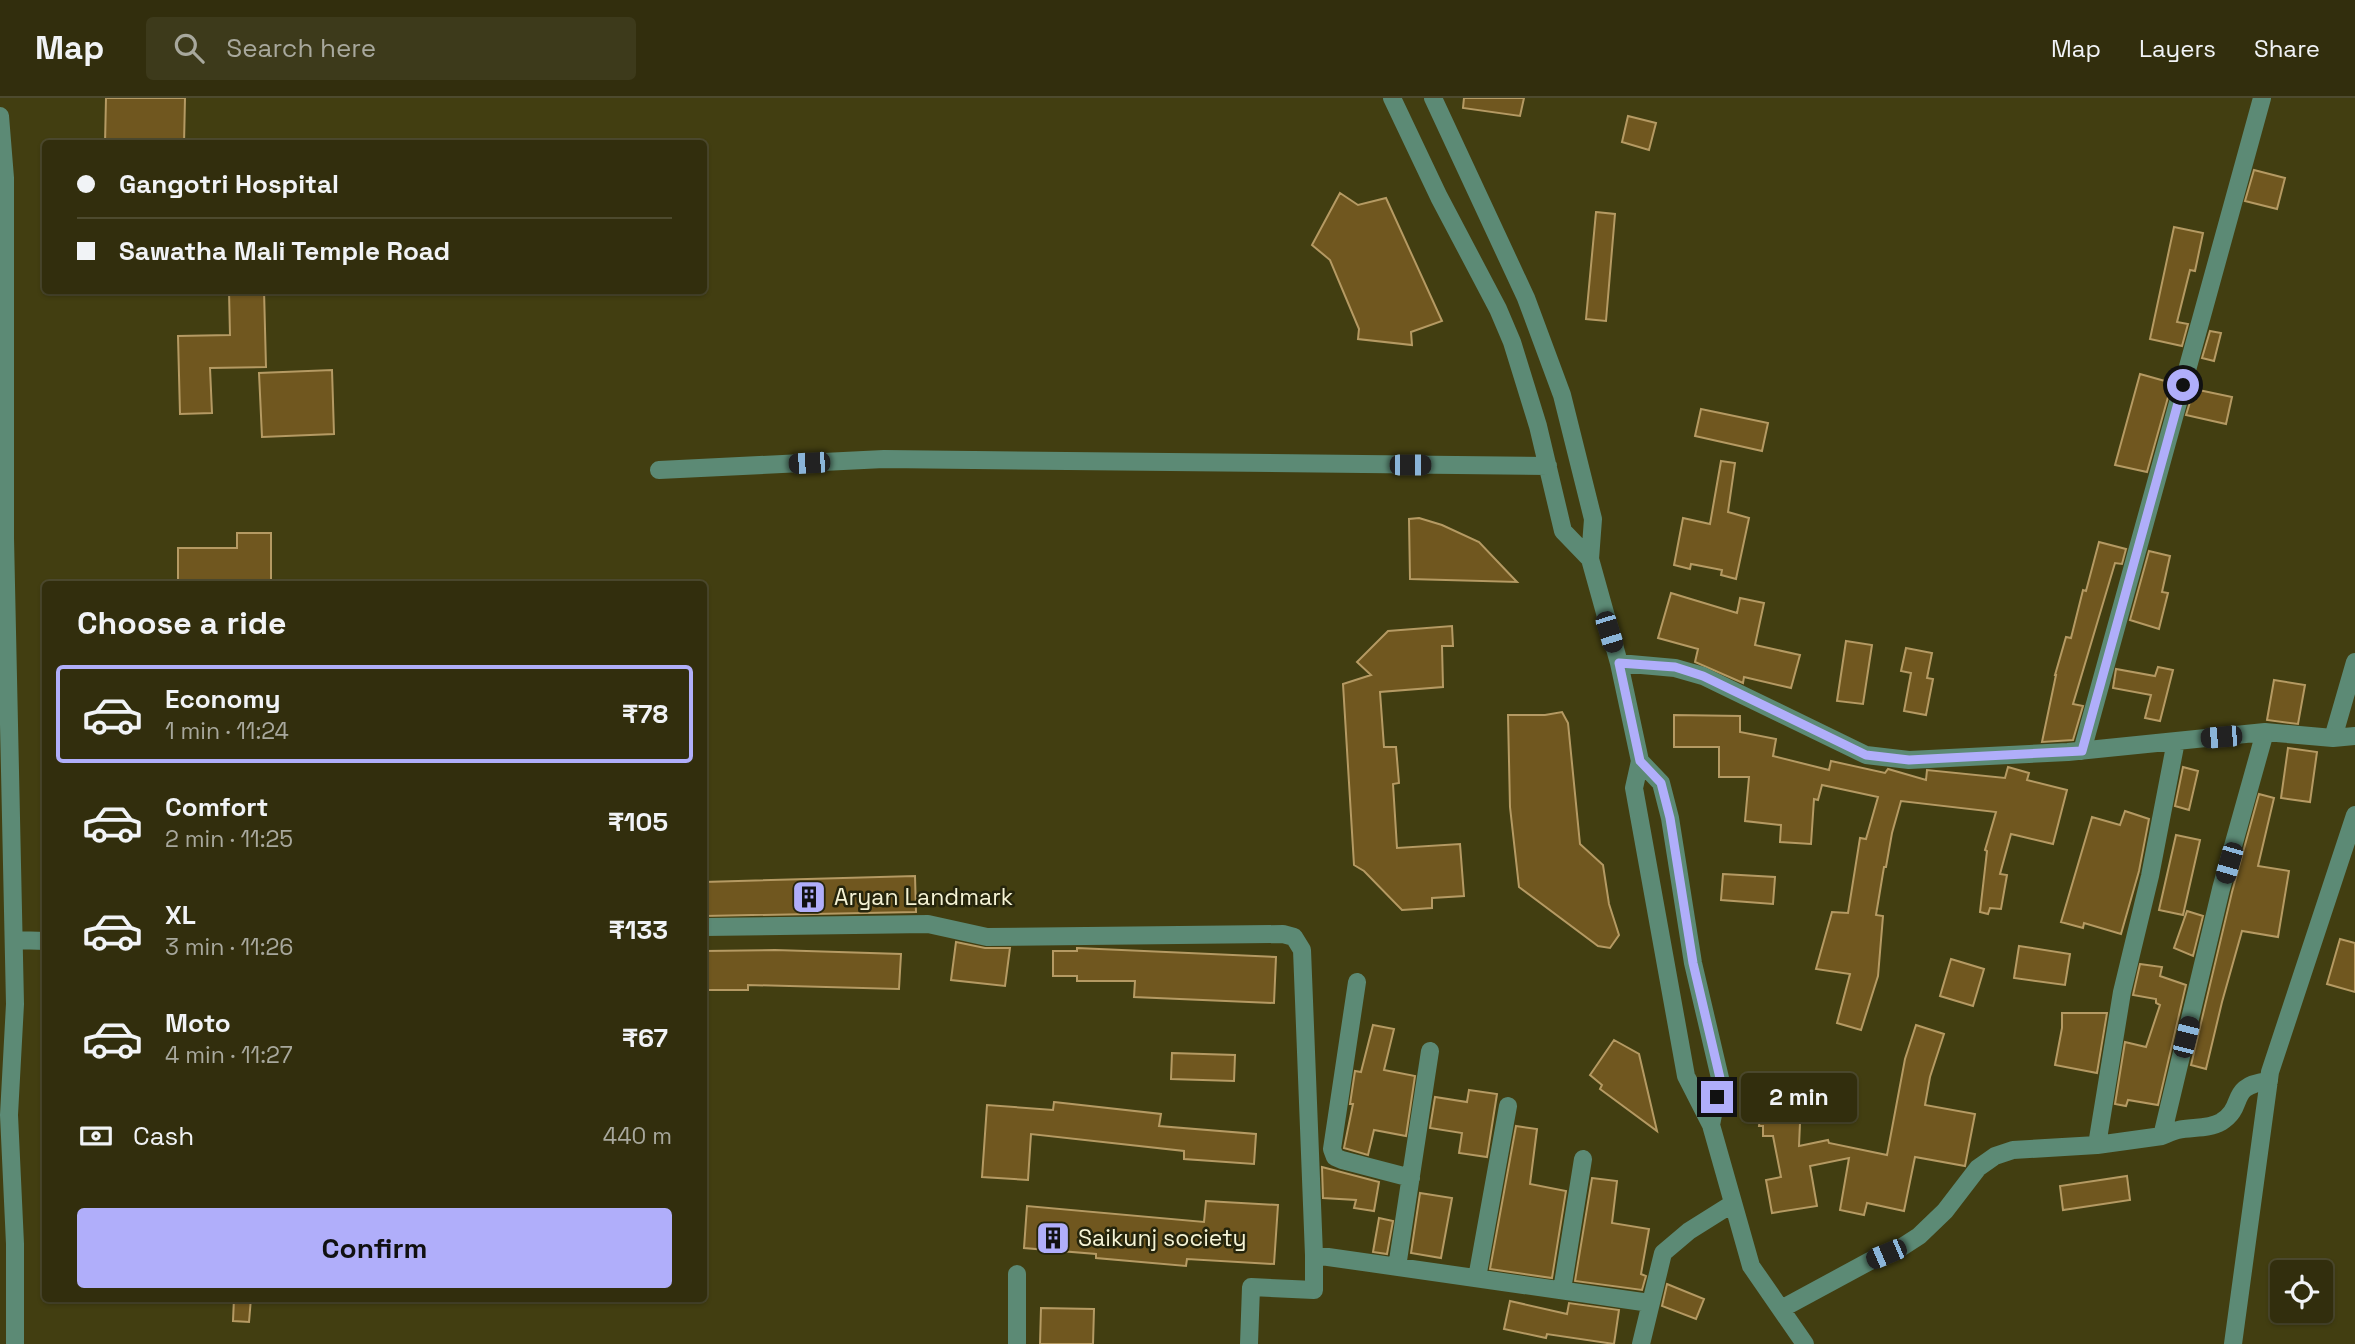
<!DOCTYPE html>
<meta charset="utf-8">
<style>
:root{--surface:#322e0d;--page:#3d3a1b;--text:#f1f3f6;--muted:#a8a89d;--line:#4d4a2e;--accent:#b0aefa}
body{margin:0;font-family:"Space Grotesk",sans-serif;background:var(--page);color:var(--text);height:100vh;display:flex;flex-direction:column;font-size:26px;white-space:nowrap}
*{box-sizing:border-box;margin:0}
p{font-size:23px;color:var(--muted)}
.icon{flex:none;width:38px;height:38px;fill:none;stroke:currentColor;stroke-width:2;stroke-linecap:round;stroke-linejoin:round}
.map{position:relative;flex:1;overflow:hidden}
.drawer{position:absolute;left:42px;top:483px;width:665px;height:721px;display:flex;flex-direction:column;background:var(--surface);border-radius:7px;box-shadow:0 2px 5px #0004,0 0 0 2px var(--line)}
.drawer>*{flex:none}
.guide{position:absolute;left:42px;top:42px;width:665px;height:154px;border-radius:7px;box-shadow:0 2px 5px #0004,0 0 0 2px var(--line);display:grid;align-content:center;height:154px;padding:0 35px;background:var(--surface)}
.controls{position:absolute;left:2270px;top:1162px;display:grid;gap:14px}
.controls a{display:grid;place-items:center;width:63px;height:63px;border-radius:7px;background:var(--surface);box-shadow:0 2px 5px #0004,0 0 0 2px var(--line);font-size:35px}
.end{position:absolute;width:32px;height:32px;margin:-16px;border:9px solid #b0aefa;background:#111;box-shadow:0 0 0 4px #111}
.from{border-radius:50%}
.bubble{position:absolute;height:49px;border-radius:7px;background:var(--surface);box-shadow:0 2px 5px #0004,0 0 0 2px var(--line);font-size:23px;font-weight:700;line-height:49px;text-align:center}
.car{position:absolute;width:21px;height:42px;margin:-21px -10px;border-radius:9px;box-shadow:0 0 5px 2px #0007;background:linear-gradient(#222 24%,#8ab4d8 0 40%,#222 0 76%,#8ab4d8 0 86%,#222 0)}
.guide b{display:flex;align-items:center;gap:24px;height:66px;font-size:26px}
.guide b+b{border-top:2px solid var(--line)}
.guide i{width:18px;height:18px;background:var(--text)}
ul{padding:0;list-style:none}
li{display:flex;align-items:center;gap:21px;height:98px;margin:0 14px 10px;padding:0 21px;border:4px solid transparent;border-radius:7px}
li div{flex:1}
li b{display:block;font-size:26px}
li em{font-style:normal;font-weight:700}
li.on{border-color:var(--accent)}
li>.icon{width:63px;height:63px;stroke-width:1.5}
h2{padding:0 35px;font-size:32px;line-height:84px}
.pay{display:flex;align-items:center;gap:18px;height:77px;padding:0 35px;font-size:26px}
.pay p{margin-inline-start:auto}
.primary-button{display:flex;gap:14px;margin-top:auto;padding:14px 35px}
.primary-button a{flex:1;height:80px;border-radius:7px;background:var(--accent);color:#111;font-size:28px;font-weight:700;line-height:80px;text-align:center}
header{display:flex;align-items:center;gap:42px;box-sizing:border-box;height:98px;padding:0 35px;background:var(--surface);border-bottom:2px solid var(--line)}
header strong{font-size:33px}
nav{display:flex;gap:38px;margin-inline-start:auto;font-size:24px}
.search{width:490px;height:63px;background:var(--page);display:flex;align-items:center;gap:18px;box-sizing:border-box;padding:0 24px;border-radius:7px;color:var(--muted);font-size:26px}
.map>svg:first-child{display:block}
</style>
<header>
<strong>Map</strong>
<div class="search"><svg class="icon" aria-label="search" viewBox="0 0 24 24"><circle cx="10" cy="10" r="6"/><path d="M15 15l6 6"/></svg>Search here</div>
<nav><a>Map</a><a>Layers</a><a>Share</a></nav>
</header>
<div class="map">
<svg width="2355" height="1246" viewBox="0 0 2355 1246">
<rect width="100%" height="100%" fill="#423e11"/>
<path fill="#70571f" stroke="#b59a63" stroke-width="2" d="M106 0H185L184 46H105Z
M1464 0H1524L1520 18 1463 10Z
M1628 18 1656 25 1649 52 1622 44Z
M2254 72 2285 80 2277 111 2245 103Z
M1340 95 1358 107 1386 100 1442 223 1411 234 1412 247 1358 241 1359 231 1330 162 1312 147Z
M1596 114 1615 116 1606 223 1586 221Z
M2174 129 2203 135 2195 173 2190 172 2177 224 2188 226 2182 248 2150 241Z
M264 192 266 269 210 270 212 315 180 316 178 238 230 237 229 193Z
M2210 233 2221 235 2214 263 2202 260Z
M332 272 334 336 262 339 259 275Z
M2140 276 2172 285 2147 374 2115 367Z
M2194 291 2232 299 2226 326 2186 317Z
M1701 311 1768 325 1762 353 1695 338Z
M1721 363 1735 365 1728 414 1749 420 1736 481 1721 477 1722 472 1691 466 1690 471 1674 467 1683 420 1710 426Z
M1419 420 1442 427 1479 444 1517 484 1410 481 1409 421Z
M237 435H271V486H178V450H237Z
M2099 444 2126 451 2122 466 2115 465 2073 606 2083 608 2073 642 2042 644 2056 577H2055L2066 539 2071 540 2083 492 2086 493Z
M2149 453 2170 458 2162 494 2168 495 2159 531 2130 522Z
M1671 495 1737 515 1740 500 1764 505 1755 547 1800 557 1791 590 1744 579 1743 585 1695 564 1698 551 1658 540Z
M1452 528 1453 548H1442L1443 589 1380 594 1384 649H1396L1399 685 1393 686 1397 750 1460 746 1464 798 1432 800V810L1402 812 1364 773 1354 767 1343 586 1371 577 1357 564 1388 533Z
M1846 543 1872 547 1863 606 1837 603Z
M1906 550 1932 555 1927 580 1933 581 1926 617 1904 613 1911 575 1901 573Z
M2158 569 2173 572 2160 623 2145 620 2151 597 2113 590 2116 571 2155 578Z
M2274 582 2305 587 2298 626 2267 622Z
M1562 614 1568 625 1580 746 1603 767 1609 806 1619 837 1610 850 1598 848 1519 789 1510 709 1508 617H1545Z
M1674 617 1740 618V634L1776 641 1773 658 1829 672 1831 663 1885 675 1888 671 1926 682 1927 672 2005 680 2008 669 2029 675 2027 682 2067 692 2053 746 2011 736 2000 776 2007 777 2001 811 1990 810 1988 816 1980 814 1987 753 1985 752 1996 714 1901 703 1892 735 1886 769H1884L1876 817 1883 818 1878 878 1861 932 1837 925 1850 876 1816 871 1832 814 1848 815 1860 740 1866 741 1878 699 1822 687 1818 702 1814 701 1811 746 1780 744 1781 727 1745 723 1749 679H1719V649H1674Z
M2288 650 2317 654 2310 704 2281 700Z
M2183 669 2198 673 2189 712 2175 708Z
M2259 696 2274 700 2258 768 2289 773 2278 839 2242 833 2222 904 2206 971 2191 967 2232 794Z
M2125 713 2149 721 2139 773 2121 836 2084 825 2083 830 2061 824 2092 719 2120 727Z
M2176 737 2200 742 2183 817 2159 812Z
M1723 776 1775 779 1773 806 1721 802Z
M915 778 916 814 704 818V784Z
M2187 813 2203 818 2193 858 2174 850Z
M2340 841 2355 845V894L2327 886Z
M956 844 985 850H1010L1005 888 951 882Z
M2019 848 2070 856 2065 887 2014 880Z
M1077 850 1276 859 1274 905 1134 899 1135 883H1077V878H1053V853H1077Z
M775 852 901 856 899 891 748 887V892H704V853Z
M1951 861 1984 871 1973 908 1940 898Z
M2140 866 2162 869 2160 878 2186 887 2158 1007 2128 1002 2126 1008 2115 1006 2125 944 2146 949 2160 907 2156 905V901L2133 897Z
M2062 915H2107L2097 975 2055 967 2062 930Z
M1373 927 1394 931 1384 972 1415 978 1406 1038 1374 1032 1368 1057 1344 1050 1353 1006H1350L1355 973 1361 974Z
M1916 927 1944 936 1930 979 1925 1007 1975 1016 1965 1068 1915 1059 1904 1113 1867 1105 1864 1117 1840 1112 1849 1060 1810 1068 1817 1108 1772 1115 1766 1082 1781 1079 1773 1038H1763V1028H1759L1764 988H1768V978L1802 979 1799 1048 1828 1042 1829 1045 1887 1057 1905 961Z
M1614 942 1639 956 1657 1033 1600 991 1602 987 1590 977Z
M1172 955 1235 957 1234 983 1171 981Z
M1469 992 1497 996 1487 1059 1459 1055 1462 1035 1430 1030 1435 999 1467 1004Z
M1054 1004 1161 1016 1159 1028 1256 1036 1254 1066 1184 1061V1053L1031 1036 1028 1082 982 1079 987 1007 1053 1012Z
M1516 1028 1537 1031 1530 1086 1566 1093 1552 1180 1490 1171Z
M1322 1069 1379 1084 1374 1113 1354 1110 1356 1102 1323 1100Z
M2127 1078 2130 1102 2063 1112 2060 1088Z
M1592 1080 1617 1083 1612 1125 1649 1131 1641 1176 1646 1178 1642 1192 1575 1183Z
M1420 1095 1452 1100 1441 1160 1411 1155Z
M1206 1103 1278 1107 1274 1166 1187 1161 1186 1168 1096 1160V1156L1024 1150 1027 1108 1204 1124Z
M1379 1120 1393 1123 1387 1156 1373 1154Z
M1667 1186 1704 1201 1696 1221 1662 1208Z
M234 1200H251L249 1224 233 1223Z
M1510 1203 1567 1216 1569 1205 1619 1212 1614 1246 1547 1236 1546 1240 1504 1231Z
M1041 1210 1094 1211 1093 1246H1040Z"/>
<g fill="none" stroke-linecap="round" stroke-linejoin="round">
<path stroke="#5c8a75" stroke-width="18" d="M1392 0 1439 99 1498 211 1512 244 1538 328 1563 433 1590 461
M1433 0 1526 200 1562 297 1593 421 1590 461 1619 565 1640 663 1634 690 1686 978 1711 1027 1751 1168 1805 1246
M0 18 5 80V440L15 906 9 1017 15 1146V1246
M659 372 884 361 1548 368
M1619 565 1675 570 1703 578 1866 657 1909 662 2068 654 2265 634 2333 640 2355 638
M2333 640 2355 564
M2082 653 2262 0
M1640 663 1661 685 1670 720 1693 865 1720 980 1711 1027
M704 829 928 826 987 839 1283 836 1294 839 1302 852 1314 1157
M14 842 46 843
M1357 884 1332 1051 1335 1059 1342 1062 1411 1080
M2162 1038C2167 1036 2173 1033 2178 1032 2192 1029 2209 1031 2221 1024 2247 1008 2226 988 2269 983
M2097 1047 2122 894 2150 778 2176 643
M1397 1169 1430 953
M1477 1180 1508 1008
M1562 1192 1583 1061
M1781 1211 1870 1163 1902 1149 1919 1138 1945 1113 1978 1070 1995 1058 2013 1052 2097 1047 2162 1038 2221 791 2265 634
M1017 1246V1176
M1249 1246 1251 1189 1314 1192V1157L1650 1205
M1641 1246 1663 1155 1689 1133 1732 1106
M2233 1246 2270 974 2355 717"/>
</g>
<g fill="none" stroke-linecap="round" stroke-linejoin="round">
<path stroke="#b0aefa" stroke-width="9" d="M1717 999 1720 980 1693 865 1670 720 1661 685 1640 663 1619 565 1675 569 1703 578 1866 657 1909 662 2082 653 2183 287"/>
</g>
<defs>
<g id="building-square" transform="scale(1.75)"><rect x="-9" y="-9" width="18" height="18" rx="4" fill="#b0aefa" stroke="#26250c"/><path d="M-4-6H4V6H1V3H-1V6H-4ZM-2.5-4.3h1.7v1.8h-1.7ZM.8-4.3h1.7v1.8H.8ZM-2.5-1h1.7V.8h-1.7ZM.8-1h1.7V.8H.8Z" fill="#111"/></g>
</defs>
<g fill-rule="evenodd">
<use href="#building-square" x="809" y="799"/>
<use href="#building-square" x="1053" y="1140"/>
</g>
<g text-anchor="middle" stroke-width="5" stroke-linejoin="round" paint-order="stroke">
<g font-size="23" fill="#f5f3d5" stroke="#26250c" text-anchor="start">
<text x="834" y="807">Aryan Landmark</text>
<text x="1078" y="1148">Saikunj society</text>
</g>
</g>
</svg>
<div class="controls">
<a><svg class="icon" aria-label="locate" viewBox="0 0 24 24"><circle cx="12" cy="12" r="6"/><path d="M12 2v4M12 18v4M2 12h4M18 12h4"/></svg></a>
</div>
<i class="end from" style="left:2183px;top:287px"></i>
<i class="end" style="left:1717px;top:999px"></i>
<div class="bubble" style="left:1741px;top:975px;width:116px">2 min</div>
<i class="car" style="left:809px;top:365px;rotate:267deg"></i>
<i class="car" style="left:1410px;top:367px;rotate:90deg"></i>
<i class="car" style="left:1609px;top:534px;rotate:163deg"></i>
<i class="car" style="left:2221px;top:639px;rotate:265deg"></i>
<i class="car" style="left:2229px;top:765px;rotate:196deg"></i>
<i class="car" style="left:2186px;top:939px;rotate:14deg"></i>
<i class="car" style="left:1886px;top:1156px;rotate:247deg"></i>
<div class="guide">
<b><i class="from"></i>Gangotri Hospital</b>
<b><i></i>Sawatha Mali Temple Road</b>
</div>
<section class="drawer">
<h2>Choose a ride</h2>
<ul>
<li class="on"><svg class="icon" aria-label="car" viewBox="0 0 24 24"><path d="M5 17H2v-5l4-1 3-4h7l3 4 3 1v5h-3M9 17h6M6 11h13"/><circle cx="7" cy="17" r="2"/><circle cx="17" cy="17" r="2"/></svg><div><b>Economy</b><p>1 min · 11:24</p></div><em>₹78</em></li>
<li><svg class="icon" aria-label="car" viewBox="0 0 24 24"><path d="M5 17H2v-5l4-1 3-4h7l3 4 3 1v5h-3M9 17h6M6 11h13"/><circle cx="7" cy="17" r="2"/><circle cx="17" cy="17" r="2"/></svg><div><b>Comfort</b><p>2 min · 11:25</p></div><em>₹105</em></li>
<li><svg class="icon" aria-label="car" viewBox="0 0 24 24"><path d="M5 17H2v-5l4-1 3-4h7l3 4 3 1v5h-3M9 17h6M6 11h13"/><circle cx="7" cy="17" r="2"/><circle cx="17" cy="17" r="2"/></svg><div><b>XL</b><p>3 min · 11:26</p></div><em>₹133</em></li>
<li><svg class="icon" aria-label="car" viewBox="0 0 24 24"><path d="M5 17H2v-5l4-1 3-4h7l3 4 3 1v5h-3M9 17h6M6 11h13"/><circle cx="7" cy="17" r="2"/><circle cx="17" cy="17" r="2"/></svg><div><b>Moto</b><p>4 min · 11:27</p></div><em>₹67</em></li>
</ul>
<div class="pay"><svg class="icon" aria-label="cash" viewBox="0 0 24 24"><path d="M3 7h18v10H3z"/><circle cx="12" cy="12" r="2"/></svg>Cash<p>440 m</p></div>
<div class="primary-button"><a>Confirm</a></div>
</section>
</div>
